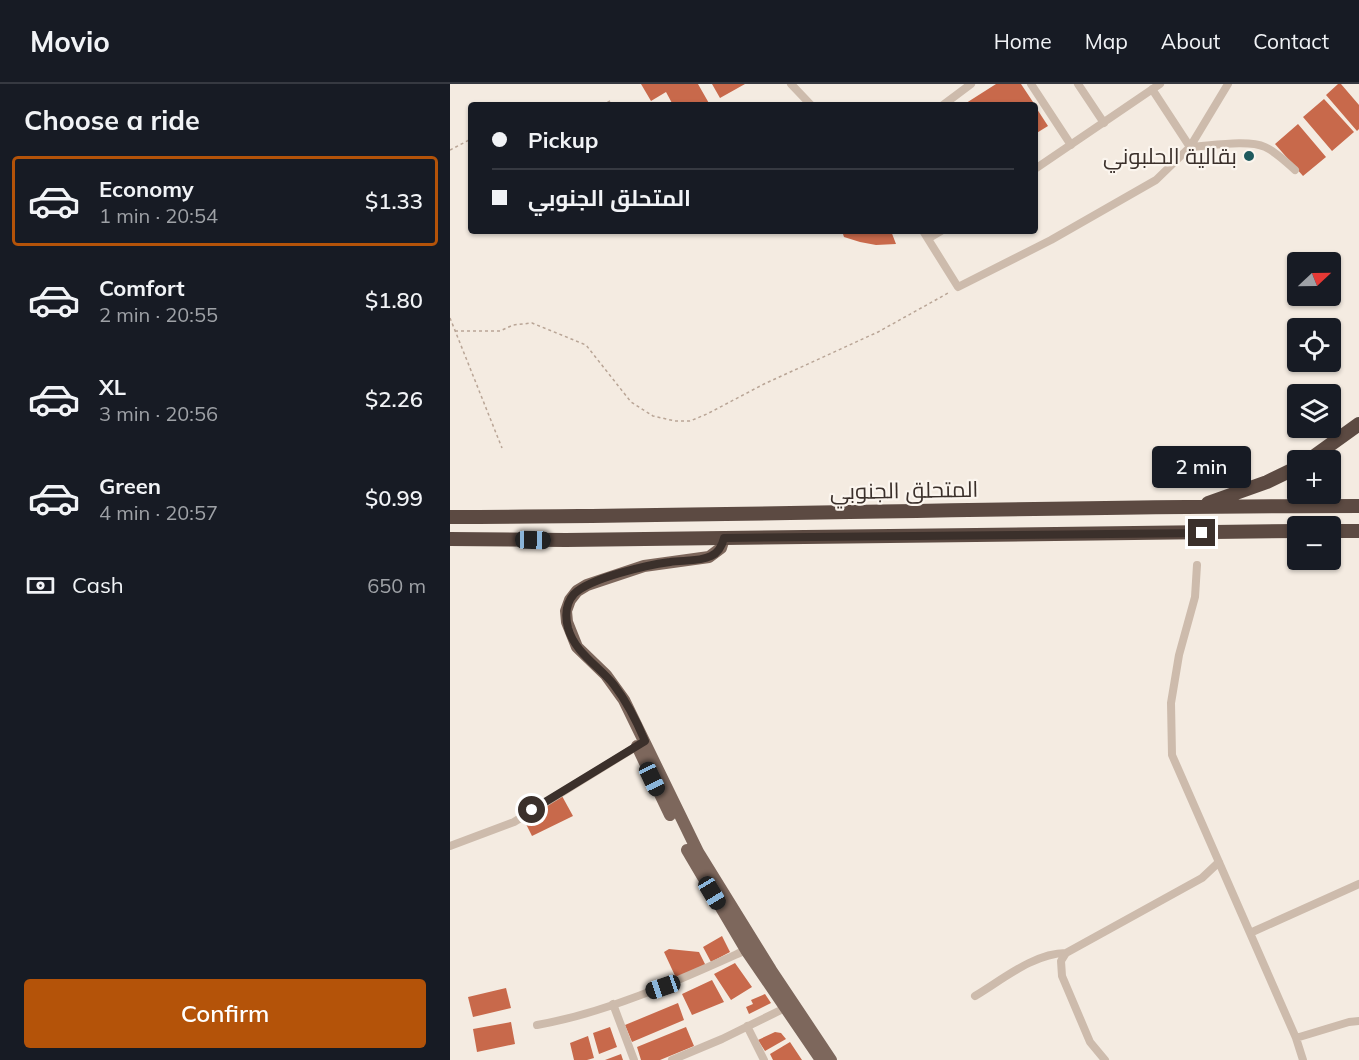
<!DOCTYPE html>
<meta charset="utf-8">
<style>
:root{--surface:#171b24;--page:#242831;--text:#f1f3f6;--muted:#9ea1a6;--line:#363941;--accent:#b45309}
body{margin:0;font-family:Mulish,Cairo,sans-serif;background:var(--page);color:var(--text);height:100vh;display:flex;flex-direction:column;font-size:22px;white-space:nowrap}
*{box-sizing:border-box;margin:0}
p{font-size:20px;color:var(--muted)}
.icon{flex:none;width:33px;height:33px;fill:none;stroke:currentColor;stroke-width:2;stroke-linecap:round;stroke-linejoin:round}
.map{position:relative;flex:1;overflow:hidden}
.sheet{display:flex;flex-direction:column;background:var(--surface);width:450px}
.sheet>*{flex:none}
.banner{position:absolute;left:18px;top:18px;width:570px;height:132px;border-radius:6px;box-shadow:0 2px 4px #0004;display:grid;align-content:center;height:132px;padding:0 24px;background:var(--surface)}
.needle{width:39px;rotate:68deg}
.buttons{position:absolute;left:837px;top:168px;display:grid;gap:12px}
.buttons a{display:grid;place-items:center;width:54px;height:54px;border-radius:6px;background:var(--surface);box-shadow:0 2px 4px #0004;font-size:30px}
.end{position:absolute;width:27px;height:27px;margin:-14px;border:8px solid #3b302b;background:#fff;box-shadow:0 0 0 3px #fff}
.from{border-radius:50%}
.bubble{position:absolute;height:42px;border-radius:6px;background:var(--surface);box-shadow:0 2px 4px #0004;font-size:20px;font-weight:600;line-height:42px;text-align:center}
.car{position:absolute;width:18px;height:36px;margin:-18px -9px;border-radius:8px;box-shadow:0 0 4px 2px #0007;background:linear-gradient(#222 24%,#8ab4d8 0 40%,#222 0 76%,#8ab4d8 0 86%,#222 0)}
.banner b{display:flex;align-items:center;gap:21px;height:57px;font-size:22px}
.banner b+b{border-top:2px solid var(--line)}
.banner i{width:15px;height:15px;background:var(--text)}
ul{padding:0;list-style:none}
li{display:flex;align-items:center;gap:18px;height:90px;margin:0 12px 9px;padding:0 12px;border:3px solid transparent;border-radius:6px}
li div{flex:1}
li b{display:block;font-size:22px}
li em{font-style:normal;font-weight:600}
li.selected{border-color:var(--accent)}
li>.icon{width:54px;height:54px;stroke-width:1.5}
h2{padding:0 24px;font-size:27px;line-height:72px}
.pay{display:flex;align-items:center;gap:15px;height:66px;padding:0 24px;font-size:22px}
.pay p{margin-inline-start:auto}
.cta{display:flex;gap:12px;margin-top:auto;padding:12px 24px}
.cta a{flex:1;height:69px;border-radius:6px;background:var(--accent);color:#fff;font-size:24px;font-weight:600;line-height:69px;text-align:center}
header{display:flex;align-items:center;gap:36px;box-sizing:border-box;height:84px;padding:0 30px;background:var(--surface);border-bottom:2px solid var(--line)}
header strong{font-size:28px}
nav{display:flex;gap:33px;margin-inline-start:auto;font-size:21px}
main{display:flex;flex:1;min-height:0}
.map>svg:first-child{display:block}
</style>
<header>
<strong>Movio</strong>
<nav><a>Home</a><a>Map</a><a>About</a><a>Contact</a></nav>
</header>
<main>
<section class="sheet">
<h2>Choose a ride</h2>
<ul>
<li class="selected"><svg class="icon" aria-label="car" viewBox="0 0 24 24"><path d="M5 17H2v-5l4-1 3-4h7l3 4 3 1v5h-3M9 17h6M6 11h13"/><circle cx="7" cy="17" r="2"/><circle cx="17" cy="17" r="2"/></svg><div><b>Economy</b><p>1 min · 20:54</p></div><em>$1.33</em></li>
<li><svg class="icon" aria-label="car" viewBox="0 0 24 24"><path d="M5 17H2v-5l4-1 3-4h7l3 4 3 1v5h-3M9 17h6M6 11h13"/><circle cx="7" cy="17" r="2"/><circle cx="17" cy="17" r="2"/></svg><div><b>Comfort</b><p>2 min · 20:55</p></div><em>$1.80</em></li>
<li><svg class="icon" aria-label="car" viewBox="0 0 24 24"><path d="M5 17H2v-5l4-1 3-4h7l3 4 3 1v5h-3M9 17h6M6 11h13"/><circle cx="7" cy="17" r="2"/><circle cx="17" cy="17" r="2"/></svg><div><b>XL</b><p>3 min · 20:56</p></div><em>$2.26</em></li>
<li><svg class="icon" aria-label="car" viewBox="0 0 24 24"><path d="M5 17H2v-5l4-1 3-4h7l3 4 3 1v5h-3M9 17h6M6 11h13"/><circle cx="7" cy="17" r="2"/><circle cx="17" cy="17" r="2"/></svg><div><b>Green</b><p>4 min · 20:57</p></div><em>$0.99</em></li>
</ul>
<div class="pay"><svg class="icon" aria-label="cash" viewBox="0 0 24 24"><path d="M3 7h18v10H3z"/><circle cx="12" cy="12" r="2"/></svg>Cash<p>650 m</p></div>
<div class="cta"><a>Confirm</a></div>
</section>
<div class="map">
<svg width="909" height="976" viewBox="0 0 909 976">
<rect width="100%" height="100%" fill="#f4ebe1"/>
<path fill="#c8694b" d="M191 0H248L260 21H223L216 8 201 17Z
M262 0H295L270 14Z
M546 0H571L585 21H513Z
M888 0H891L909 21V45L907 47 876 11Z
M874 15 904 48 882 67 853 33Z
M585 22 598 42 585 50Z
M848 40 876 73 853 92 825 60Z
M392 147H441L446 160 426 161 410 158 394 153Z
M112 712 123 732 82 752 74 736Z
M272 852 280 868 261 878 253 863Z
M219 865 249 868 256 882 227 896 214 868Z
M285 879 302 903 281 916 264 890Z
M262 896 274 918 242 931 232 910Z
M56 904 61 924 23 933 18 913Z
M315 910 321 919 299 930 296 923 303 920 301 916Z
M228 919 234 936 182 958 175 941Z
M61 938 65 960 27 968 23 945Z
M160 943 167 963 149 970 143 949Z
M236 943 244 962 210 976H191L187 963Z
M325 948 331 949 336 955 315 967 308 956Z
M138 952 144 974 137 976H124L120 959Z
M340 958 352 976H323L320 970Z
M171 970 173 976H155Z"/>
<g fill="none" stroke-linecap="round" stroke-linejoin="round">
<path stroke="#b9a596" stroke-width="1.5" stroke-dasharray="3 3" stroke-linecap="butt" d="M152 21 162 16
M0 66 21 55
M0 234 52 364
M5 247H50L63 241 82 239 136 261 181 318 203 332 225 337H240L257 330 314 300 428 248 500 208"/>
<path stroke="#cdbbac" stroke-width="8" d="M341 0 361 21
M581 0 621 61
M628 0 654 39
M702 5 740 63C760 62 798 55 815 63 826 68 836 78 845 86
M493 21 521 0
M585 85 710 0
M473 147 508 203 601 156 706 96 740 63 778 0
M479 154 491 147
M747 481 745 513 729 571 721 619 722 671 846 954 853 976
M0 762 64 738 189 661
M800 849 909 800
M525 912C552 896 584 869 616 869
M163 920 184 976
M87 941C160 928 229 896 296 866
M297 942 314 976
M846 954 899 938 909 937
M222 976 272 955 335 924
M655 976 640 958 612 892 611 877 616 869 752 794 769 778"/>
<path stroke="#7d675c" stroke-width="12" d="M274 454 271 464 259 473 194 482 137 501 127 507 120 516 116 527 117 538 127 563 156 591 174 616 248 768 321 886 381 976
M187 662 220 731
M237 766 296 866 371 976"/>
<path stroke="#5c4a42" stroke-width="14" d="M859 376 909 340
M758 419 817 398 848 383
M0 433C303 432 606 422 909 422
M880 447H909
M0 455 116 456 848 447"/>
</g>
<g fill="none" stroke-linecap="round" stroke-linejoin="round">
<path stroke="#3b302b" stroke-width="8" d="M82 726 195 657C187 638 177 618 164 601 149 582 125 569 118 544 115 532 115 520 124 510 140 494 197 481 220 478 232 476 249 478 261 472 268 469 272 462 274 454L752 449"/>
</g>
<circle fill="#1f5a5e" stroke="#fbf5ee" stroke-width="2" cx="799" cy="72" r="6"/>
<g text-anchor="middle" stroke-width="4.5" stroke-linejoin="round" paint-order="stroke">
<g font-size="22" fill="#3b302b" stroke="#fbf5ee" text-anchor="end">
<text x="787" y="80">بقالية الحلبوني</text>
</g>
<g font-size="22" fill="#3b302b" stroke="#fbf5ee">
<text transform="translate(454 406) rotate(-1)" y="8">المتحلق الجنوبي</text>
</g>
</g>
</svg>
<div class="buttons">
<a><svg class="needle" viewBox="-14 -14 28 28"><path d="M0-13l5 13h-10z" fill="#e53935"/><path d="M0 13l5-13h-10z" fill="#9ea1a6"/></svg></a>
<a><svg class="icon" aria-label="locate" viewBox="0 0 24 24"><circle cx="12" cy="12" r="6"/><path d="M12 2v4M12 18v4M2 12h4M18 12h4"/></svg></a>
<a><svg class="icon" aria-label="layers" viewBox="0 0 24 24"><path d="M12 4l9 5-9 5-9-5zM3 14l9 5 9-5"/></svg></a>
<a>+</a>
<a>−</a>
</div>
<i class="end from" style="left:82px;top:726px"></i>
<i class="end" style="left:752px;top:449px"></i>
<div class="bubble" style="left:702px;top:362px;width:99px">2 min</div>
<i class="car" style="left:83px;top:456px;rotate:91deg"></i>
<i class="car" style="left:202px;top:695px;rotate:155deg"></i>
<i class="car" style="left:262px;top:809px;rotate:149deg"></i>
<i class="car" style="left:213px;top:903px;rotate:251deg"></i>
<div class="banner">
<b><i class="from"></i>Pickup</b>
<b><i></i>المتحلق الجنوبي</b>
</div>
</div>
</main>
